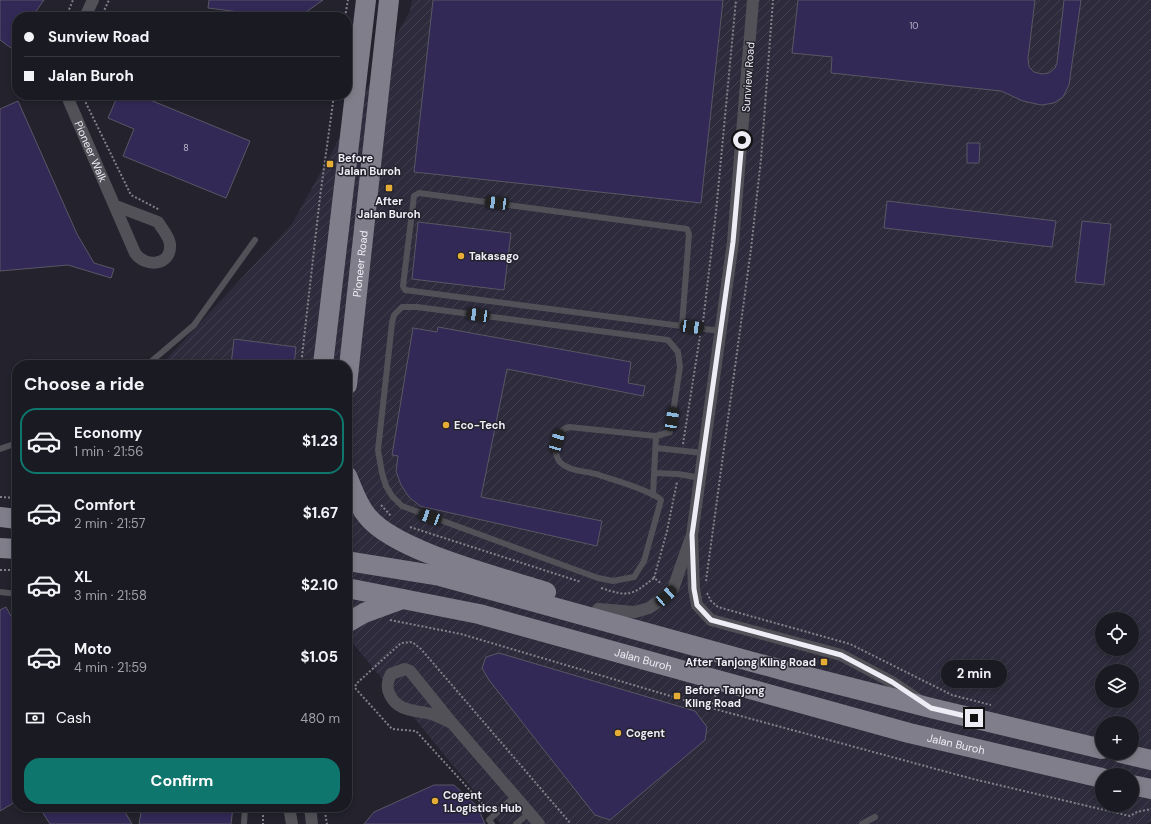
<!DOCTYPE html>
<meta charset="utf-8">
<style>
:root{--surface:#1a1a22;--page:#27272f;--text:#f1f3f6;--muted:#9fa1a5;--line:#383840;--accent:#0f766e}
body{margin:0;font-family:"DM Sans",sans-serif;background:var(--page);color:var(--text);height:100vh;display:flex;flex-direction:column;font-size:15px;white-space:nowrap}
*{box-sizing:border-box;margin:0}
p{font-size:13px;color:var(--muted)}
.icon{flex:none;width:22px;height:22px;fill:none;stroke:currentColor;stroke-width:2;stroke-linecap:round;stroke-linejoin:round}
.map{position:relative;flex:1;overflow:hidden}
.drawer{position:absolute;left:12px;top:360px;width:340px;height:452px;display:flex;flex-direction:column;background:var(--surface);border-radius:16px;box-shadow:0 2px 6px #0003,0 0 0 1px var(--line)}
.drawer>*{flex:none}
.guide{position:absolute;left:12px;top:12px;width:340px;height:88px;border-radius:16px;box-shadow:0 2px 6px #0003,0 0 0 1px var(--line);display:grid;align-content:center;height:88px;padding:0 12px;background:var(--surface)}
.buttons{position:absolute;left:1095px;top:612px;display:grid;gap:8px}
.buttons a{display:grid;place-items:center;width:44px;height:44px;border-radius:50%;background:var(--surface);box-shadow:0 2px 6px #0003,0 0 0 1px var(--line);font-size:20px}
.end{position:absolute;width:18px;height:18px;margin:-9px;border:5px solid #eeedf5;background:#111;box-shadow:0 0 0 2px #111}
.from{border-radius:50%}
.bubble{position:absolute;height:28px;border-radius:14px;background:var(--surface);box-shadow:0 2px 6px #0003,0 0 0 1px var(--line);font-size:13px;font-weight:700;line-height:28px;text-align:center}
.car{position:absolute;width:12px;height:24px;margin:-12px -6px;border-radius:5px;box-shadow:0 0 3px 1px #0007;background:linear-gradient(#222 24%,#8ab4d8 0 40%,#222 0 76%,#8ab4d8 0 86%,#222 0)}
.guide b{display:flex;align-items:center;gap:14px;height:38px;font-size:15px}
.guide b+b{border-top:1px solid var(--line)}
.guide i{width:10px;height:10px;background:var(--text)}
ul{padding:0;list-style:none}
li{display:flex;align-items:center;gap:12px;height:66px;margin:0 8px 6px;padding:0 4px;border:2px solid transparent;border-radius:16px}
li div{flex:1}
li b{display:block;font-size:15px}
li em{font-style:normal;font-weight:700}
li.selected{border-color:var(--accent)}
li>.icon{width:36px;height:36px;stroke-width:1.5}
h2{padding:0 12px;font-size:18px;line-height:48px}
.pay{display:flex;align-items:center;gap:10px;height:44px;padding:0 12px;font-size:15px}
.pay p{margin-inline-start:auto}
.action{display:flex;gap:8px;margin-top:auto;padding:8px 12px}
.action a{flex:1;height:46px;border-radius:16px;background:var(--accent);color:#fff;font-size:16px;font-weight:700;line-height:46px;text-align:center}
.map>svg:first-child{display:block}
</style>
<div class="map">
<svg width="1151" height="824" viewBox="0 0 1151 824">
<defs>
<pattern id="industrial-furrows" width="10" height="10" patternUnits="userSpaceOnUse"><rect width="10" height="10" fill="#2e2c3c"/><path d="M-1 1l2-2M0 10L10 0M9 11l2-2" fill="none" stroke="#42414f"/></pattern>
</defs>
<rect width="100%" height="100%" fill="#23222d"/>
<path fill="url(#industrial-furrows)" fill-rule="evenodd" d="M412 0H1151V821L1146 824H501L347 636V365H161L292 224 410 11ZM1102 619H1132V649H1102ZM1102 671H1132V701H1102ZM1102 723H1132V753H1102ZM1102 775H1132V805H1102Z"/>
<path fill="#332957" stroke="#595764" d="M0 0H44L32 17H17V40L11 48 0 40Z
M209 0H323L299 17H278L208 8Z
M433 0H723L701 203 414 172Z
M798 0H1035L1028 58 1029 67 1034 72 1042 74 1049 73 1055 68 1057 63 1064 0H1081L1069 85 1063 97 1054 103 1041 105 1023 101 1001 91 831 73 832 57 792 53Z
M118 95H138L250 141 226 198 123 156 134 129 108 118Z
M18 101 77 234 94 263 114 269 111 278 68 265 0 271V109Z
M967 143H980L979 163H967Z
M887 201 1056 221 1052 247 884 228Z
M1082 221 1111 224 1104 285 1075 282Z
M418 222 511 233 504 290 412 279Z
M438 327 631 362 628 383 645 386 643 396 507 369 481 497 602 521 597 546 420 506 409 497 401 485 396 471 398 456 392 455 413 328 437 332Z
M234 339 296 347 294 365H231Z
M6 607 17 627V801L0 811V610Z
M499 653 695 711 707 727 705 740 610 820 595 815 489 680 482 668 486 657Z
M434 785H454L477 806 485 824H364L374 812Z
M39 807H122L132 824H50Z
M142 807H233L231 824H139Z"/>
<g fill="none" stroke-linecap="round" stroke-linejoin="round">
<path stroke="#82818a" stroke-width="2" stroke-dasharray="2 2" stroke-linecap="butt" d="M66 17 73 0
M101 17 109 0
M345 17 348 0
M82 95 131 195 160 210
M703 322 716 212 736 0
M301 365 320 197 334 95
M683 444 700 336
M0 497 17 498
M381 505 391 516
M410 527 581 582
M0 570H17
M654 578 667 531 677 482
M706 581 751 249 761 159 773 0
M601 588C629 597 631 596 654 578L662 584
M707 593 711 601 718 607 850 644 952 695 991 705
M390 620 461 634 711 708 973 779 1130 816 1137 812 1151 809
M711 708 716 694
M263 807V824
M324 807 327 824
M488 810 416 731 392 729 355 688 356 684 401 643 412 642 421 649 571 824"/>
<path stroke="#525157" stroke-width="6" d="M682 325 689 234 687 229 419 193 414 196 403 286 405 290 720 331
M147 365 194 325 255 240
M656 448 704 453
M0 449 17 443
M655 473 678 474 701 478
M653 495 656 436 670 432 680 367 678 352 668 340 417 307H402L394 315 392 323 378 450 382 473 386 486 392 496 402 506 598 578 613 581 634 577 644 561 661 500 659 498C641 487 616 481 596 474 585 471 569 471 561 463 555 458 555 446 557 439 559 432 562 429 569 427L656 436
M0 592 17 594
M244 824 245 807
M492 824 489 820 515 796
M516 824 529 813
M862 824 875 817"/>
<g stroke="#525157" stroke-width="12">
<path d="M753 0 733 242 692 535 694 589 697 605 711 620 841 655 892 682 920 701"/>
<path d="M85 17 93 0"/>
<path id="s1" d="M69 95V101L135 253C145 268 172 266 170 244 169 236 162 229 158 222L116 206"/>
<path d="M598 609 635 612 649 608 658 602 673 589 690 540"/>
<path d="M452 723C445 720 438 716 431 714 416 710 398 712 390 695 386 688 387 682 391 674L405 669 410 671 452 723 539 824"/>
<path d="M289 807 292 824"/>
<path d="M310 807 312 824"/>
</g>
<g stroke="#807e8a" stroke-width="20">
<path d="M323 365 366 0"/>
<path id="s2" d="M347 385 389 0"/>
<path d="M347 476C353 490 358 506 368 517 397 552 501 577 546 592"/>
<path d="M0 517 17 519"/>
<path d="M0 548 17 549"/>
<path d="M347 561 440 576 793 673 931 708 1102 749"/>
<path id="s3" d="M347 588 479 614 909 733 1102 778"/>
<path d="M347 623 364 613 402 599"/>
<path d="M1121 753 1151 760"/>
<path d="M1132 785 1151 789"/>
</g>
</g>
<g fill="none" stroke-linecap="round" stroke-linejoin="round">
<path stroke="#eeedf5" stroke-width="5" d="M742 140 733 242 692 535 694 589 697 605 711 620 841 655 892 682 931 708 974 718"/>
</g>
<g fill="#e6ad36" stroke="#23222d" stroke-width="1.5">
<rect x="326" y="160" width="8" height="8" rx="2"/>
<rect x="385" y="184" width="8" height="8" rx="2"/>
<circle cx="461" cy="256" r="4"/>
<circle cx="446" cy="425" r="4"/>
<rect x="820" y="658" width="8" height="8" rx="2"/>
<rect x="673" y="692" width="8" height="8" rx="2"/>
<circle cx="618" cy="733" r="4"/>
<circle cx="435" cy="801" r="4"/>
</g>
<g text-anchor="middle" stroke-width="3" stroke-linejoin="round" paint-order="stroke">
<g font-size="9" fill="#bfbcce">
<text x="914" y="29">10</text>
<text x="186" y="151">8</text>
</g>
<g font-size="11" fill="#eeedf5" stroke="#23222d">
<text transform="translate(748 77) rotate(-86)" y="4">Sunview Road</text>
<text dy="4" stroke="none"><textPath href="#s1" startOffset="61">Pioneer Walk</textPath></text>
<text dy="4" stroke="none"><textPath href="#s2" startOffset="122">Pioneer Road</textPath></text>
<text dy="4" stroke="none"><textPath href="#s3" startOffset="305">Jalan Buroh</textPath></text>
<text dy="4" stroke="none"><textPath href="#s3" startOffset="629">Jalan Buroh</textPath></text>
</g>
<g font-size="11" font-weight="bold" fill="#eeedf5" stroke="#23222d" text-anchor="start">
<text x="338" y="162">Before<tspan x="338" dy="13">Jalan Buroh</tspan></text>
<text x="389" y="205" text-anchor="middle">After<tspan x="389" dy="13">Jalan Buroh</tspan></text>
<text x="469" y="260">Takasago</text>
<text x="454" y="429">Eco-Tech</text>
<text x="816" y="666" text-anchor="end">After Tanjong Kling Road</text>
<text x="685" y="694">Before Tanjong<tspan x="685" dy="13">Kling Road</tspan></text>
<text x="626" y="737">Cogent</text>
<text x="443" y="799">Cogent<tspan x="443" dy="13">1.Logistics Hub</tspan></text>
</g>
</g>
</svg>
<div class="buttons">
<a><svg class="icon" aria-label="locate" viewBox="0 0 24 24"><circle cx="12" cy="12" r="6"/><path d="M12 2v4M12 18v4M2 12h4M18 12h4"/></svg></a>
<a><svg class="icon" aria-label="layers" viewBox="0 0 24 24"><path d="M12 4l9 5-9 5-9-5zM3 14l9 5 9-5"/></svg></a>
<a>+</a>
<a>−</a>
</div>
<i class="end from" style="left:742px;top:140px"></i>
<i class="end" style="left:974px;top:718px"></i>
<div class="bubble" style="left:941px;top:660px;width:66px">2 min</div>
<i class="car" style="left:497px;top:203px;rotate:277deg"></i>
<i class="car" style="left:478px;top:315px;rotate:278deg"></i>
<i class="car" style="left:692px;top:327px;rotate:98deg"></i>
<i class="car" style="left:672px;top:419px;rotate:9deg"></i>
<i class="car" style="left:557px;top:441px;rotate:16deg"></i>
<i class="car" style="left:430px;top:517px;rotate:290deg"></i>
<i class="car" style="left:666px;top:596px;rotate:48deg"></i>
<div class="guide">
<b><i class="from"></i>Sunview Road</b>
<b><i></i>Jalan Buroh</b>
</div>
<section class="drawer">
<h2>Choose a ride</h2>
<ul>
<li class="selected"><svg class="icon" aria-label="car" viewBox="0 0 24 24"><path d="M5 17H2v-5l4-1 3-4h7l3 4 3 1v5h-3M9 17h6M6 11h13"/><circle cx="7" cy="17" r="2"/><circle cx="17" cy="17" r="2"/></svg><div><b>Economy</b><p>1 min · 21:56</p></div><em>$1.23</em></li>
<li><svg class="icon" aria-label="car" viewBox="0 0 24 24"><path d="M5 17H2v-5l4-1 3-4h7l3 4 3 1v5h-3M9 17h6M6 11h13"/><circle cx="7" cy="17" r="2"/><circle cx="17" cy="17" r="2"/></svg><div><b>Comfort</b><p>2 min · 21:57</p></div><em>$1.67</em></li>
<li><svg class="icon" aria-label="car" viewBox="0 0 24 24"><path d="M5 17H2v-5l4-1 3-4h7l3 4 3 1v5h-3M9 17h6M6 11h13"/><circle cx="7" cy="17" r="2"/><circle cx="17" cy="17" r="2"/></svg><div><b>XL</b><p>3 min · 21:58</p></div><em>$2.10</em></li>
<li><svg class="icon" aria-label="car" viewBox="0 0 24 24"><path d="M5 17H2v-5l4-1 3-4h7l3 4 3 1v5h-3M9 17h6M6 11h13"/><circle cx="7" cy="17" r="2"/><circle cx="17" cy="17" r="2"/></svg><div><b>Moto</b><p>4 min · 21:59</p></div><em>$1.05</em></li>
</ul>
<div class="pay"><svg class="icon" aria-label="cash" viewBox="0 0 24 24"><path d="M3 7h18v10H3z"/><circle cx="12" cy="12" r="2"/></svg>Cash<p>480 m</p></div>
<div class="action"><a>Confirm</a></div>
</section>
</div>
